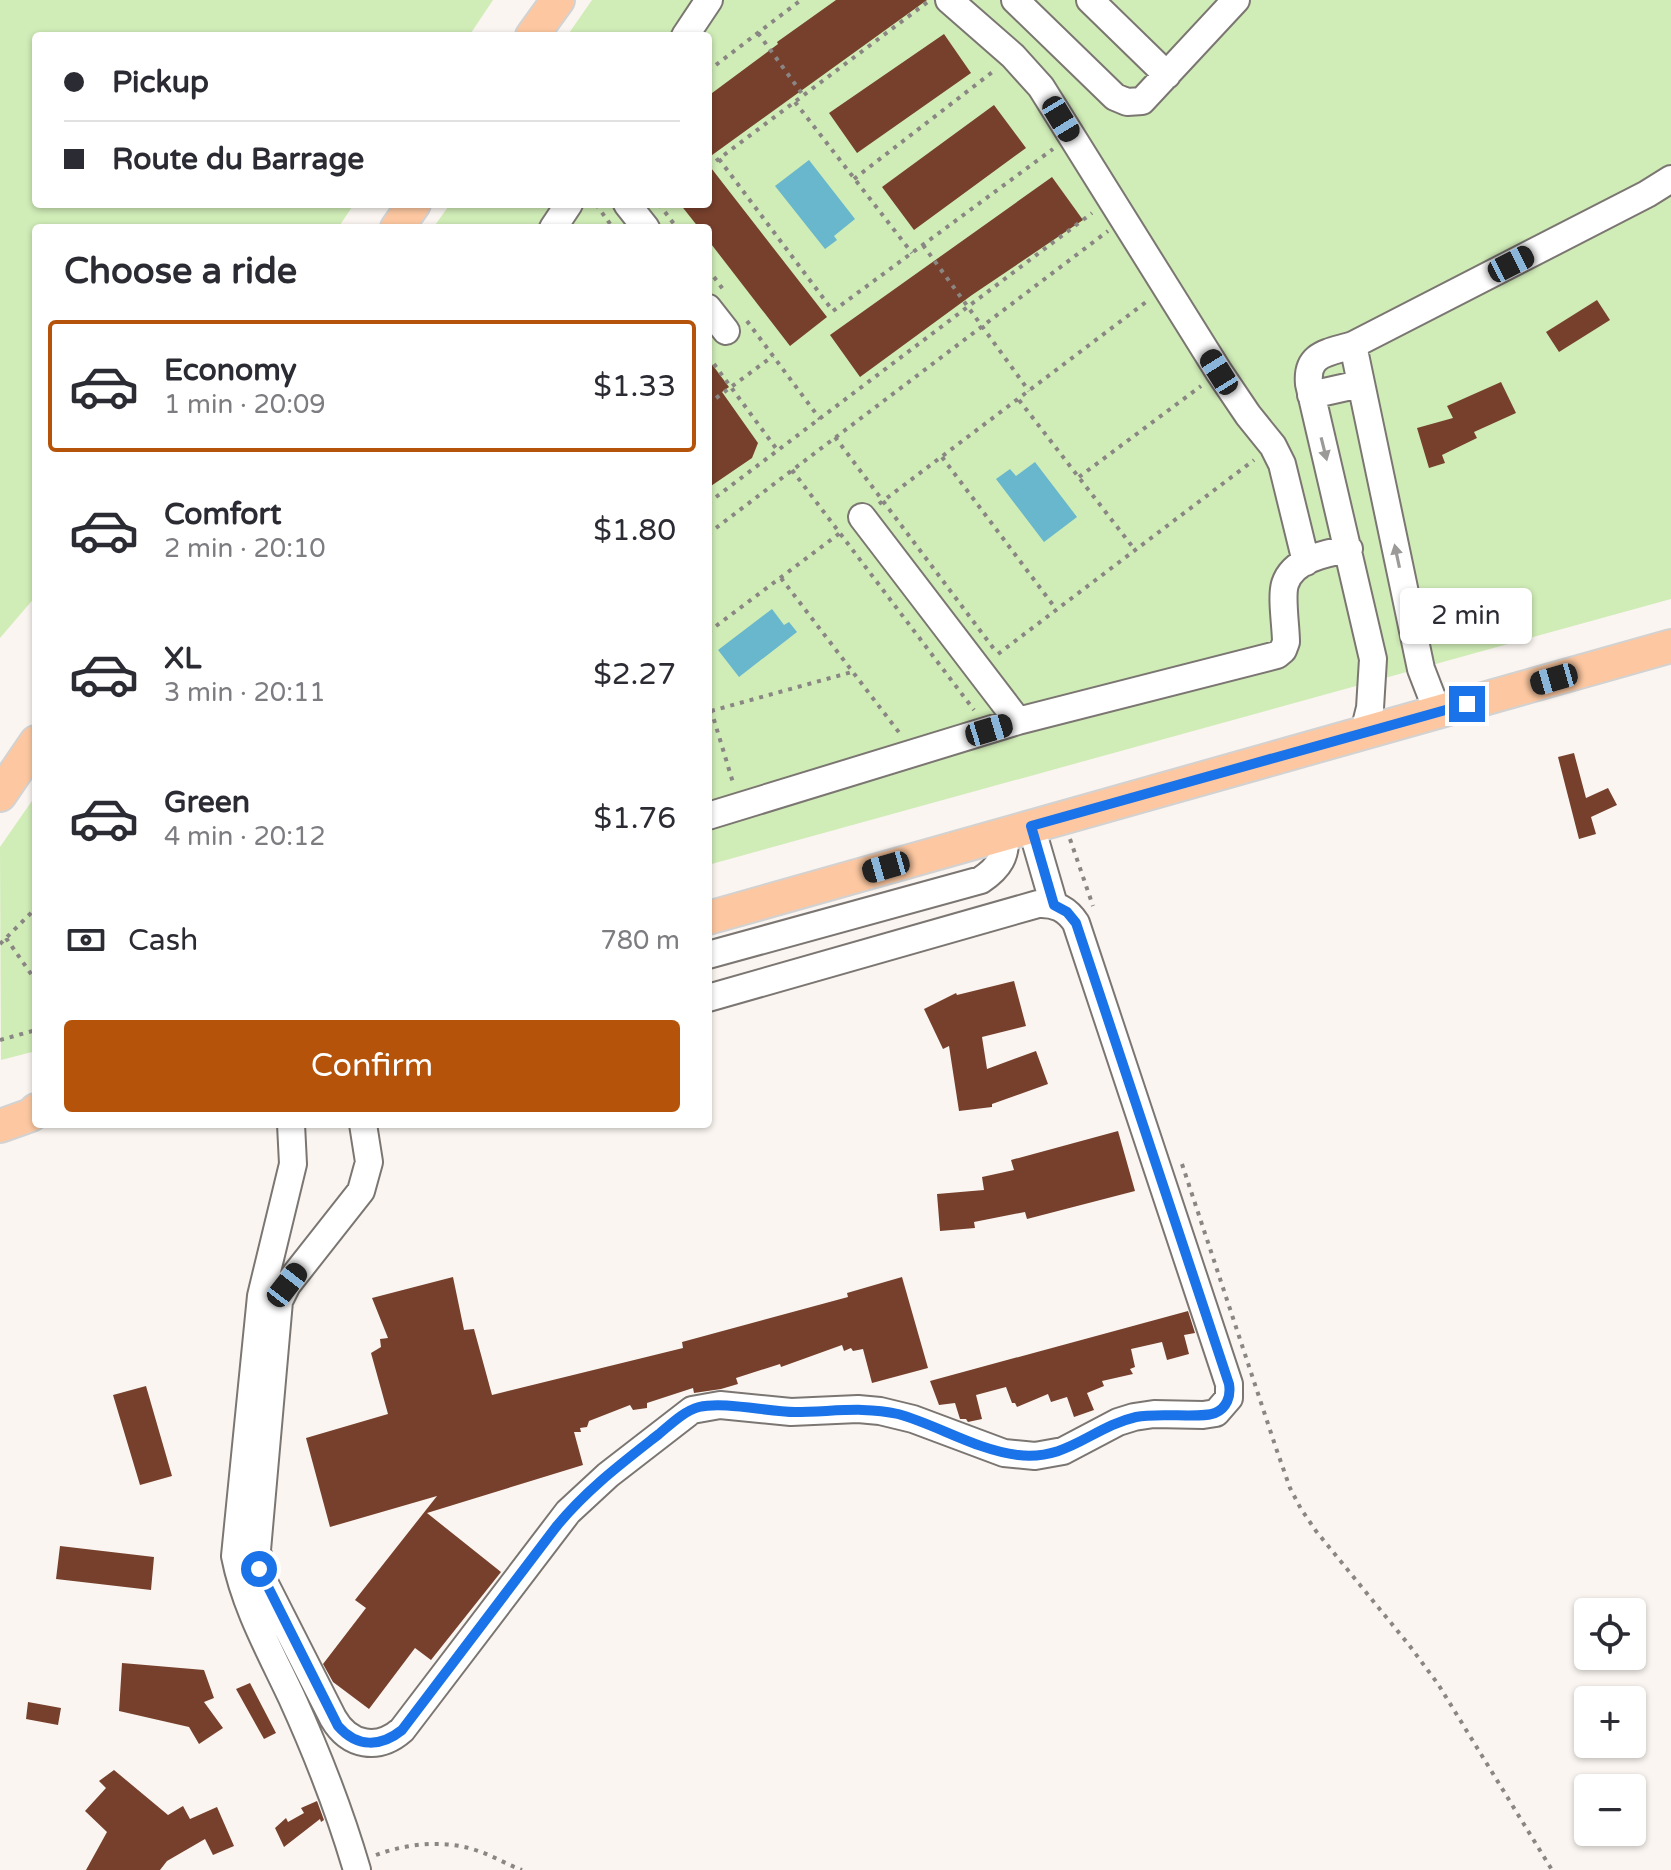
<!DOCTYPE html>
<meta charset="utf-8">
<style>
:root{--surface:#fff;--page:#f7f7f7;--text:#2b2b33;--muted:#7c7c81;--line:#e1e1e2;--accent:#b45309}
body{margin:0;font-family:"Varela Round",sans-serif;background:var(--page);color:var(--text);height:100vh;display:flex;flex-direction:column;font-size:30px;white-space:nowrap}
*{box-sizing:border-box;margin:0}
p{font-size:26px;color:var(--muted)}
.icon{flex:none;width:44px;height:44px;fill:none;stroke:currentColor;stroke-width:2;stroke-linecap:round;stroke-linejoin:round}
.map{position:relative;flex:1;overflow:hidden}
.details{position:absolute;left:32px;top:224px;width:680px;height:904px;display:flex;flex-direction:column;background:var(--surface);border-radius:8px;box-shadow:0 2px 6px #0004}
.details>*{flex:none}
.top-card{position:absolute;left:32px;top:32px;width:680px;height:176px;border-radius:8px;box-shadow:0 2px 6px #0004;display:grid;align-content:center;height:176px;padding:0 32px;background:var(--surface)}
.controls{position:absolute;left:1574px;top:1598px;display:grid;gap:16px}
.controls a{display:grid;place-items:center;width:72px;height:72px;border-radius:8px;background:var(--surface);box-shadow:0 2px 6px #0004;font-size:40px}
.end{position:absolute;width:36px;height:36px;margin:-18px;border:10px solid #1a73e8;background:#fff;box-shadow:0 0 0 4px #fff}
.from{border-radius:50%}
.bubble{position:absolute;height:56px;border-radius:8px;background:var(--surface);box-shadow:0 2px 6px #0004;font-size:26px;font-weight:600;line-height:56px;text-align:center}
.car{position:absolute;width:24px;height:48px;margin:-24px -12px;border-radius:10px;box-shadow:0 0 6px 2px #0007;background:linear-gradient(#222 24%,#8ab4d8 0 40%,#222 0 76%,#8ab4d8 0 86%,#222 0)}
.top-card b{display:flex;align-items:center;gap:28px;height:76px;font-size:30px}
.top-card b+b{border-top:2px solid var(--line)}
.top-card i{width:20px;height:20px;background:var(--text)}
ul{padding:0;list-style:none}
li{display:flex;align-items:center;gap:24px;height:132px;margin:0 16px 12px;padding:0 16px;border:4px solid transparent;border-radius:8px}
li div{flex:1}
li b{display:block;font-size:30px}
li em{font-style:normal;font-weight:600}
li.current{border-color:var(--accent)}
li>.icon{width:72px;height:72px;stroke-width:1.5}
h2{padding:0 32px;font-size:36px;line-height:96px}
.pay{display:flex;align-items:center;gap:20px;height:88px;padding:0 32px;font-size:30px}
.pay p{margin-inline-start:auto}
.action{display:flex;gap:16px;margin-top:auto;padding:16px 32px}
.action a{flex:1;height:92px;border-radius:8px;background:var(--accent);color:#fff;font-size:32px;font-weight:600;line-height:92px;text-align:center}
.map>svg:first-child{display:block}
</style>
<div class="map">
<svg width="1671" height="1870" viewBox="0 0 1671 1870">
<rect width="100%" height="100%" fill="#faf5f0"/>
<path fill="#d0ecb7" d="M0 0H493L469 36H36V204H354L338 228H36V596L0 638Z
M592 0H1671V599L708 865V228H433L450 204H708V36H567Z
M36 795V1051L1 1060 0 847Z"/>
<path fill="#68b7cc" d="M809 160 855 219 834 236 837 240 825 249 775 186Z
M1035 462 1077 517 1044 542 996 479 1010 469 1016 476Z
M772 609 784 625 789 622 797 632 739 677 718 650Z"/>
<path fill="#77402d" d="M836 0H927L708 158V96L778 44 777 42Z
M944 34 971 73 857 153 829 113Z
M994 105 1026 148 914 230 882 187Z
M708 164 827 317 790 346 708 240V228H699L680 204H708Z
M1052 177 1083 220 972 295 860 377 830 335Z
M1597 300 1610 320 1559 352 1546 332Z
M708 359 729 387 722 392 758 443 752 458 708 488Z
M1501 382 1516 413 1474 432 1477 438 1442 455 1445 463 1429 468 1417 428 1453 418 1447 406Z
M1574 753 1586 798 1608 788 1617 805 1591 817 1596 834 1579 839 1558 757Z
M1014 981 1026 1026 982 1037 987 1069 1036 1051 1048 1084 992 1104V1107L959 1111 949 1046 943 1049 924 1009 956 993 957 995Z
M1118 1131 1135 1191 1027 1219 1025 1212 974 1222 975 1228 940 1231 937 1194 984 1190 982 1177 1014 1170 1011 1160Z
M453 1277 464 1330 474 1329 492 1395 683 1348 682 1342 848 1297 847 1293 902 1277 928 1368 872 1383 863 1349 853 1351 851 1348 844 1351 842 1345 781 1367 780 1364 736 1378 738 1384 721 1389 694 1393 693 1388 647 1403V1408L633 1410 630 1405 589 1421 587 1427 580 1428 581 1432H574L583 1465 427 1513 501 1572 431 1660 415 1648 369 1709 333 1682 323 1664 366 1608 355 1600 437 1496 330 1527 306 1438 388 1414 371 1353 381 1347 380 1339 388 1338 372 1298Z
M1188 1311 1195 1333 1184 1335 1189 1354 1167 1360 1162 1342 1131 1349 1135 1367 1130 1369 1133 1374 1102 1381 1104 1386 1087 1393 1094 1410 1074 1417 1067 1397 1051 1402 1048 1394 1017 1407 1015 1403H1012L1006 1387 976 1395 982 1419 968 1422 966 1419H960L955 1403 939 1405 930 1381Z
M146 1386 172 1476 140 1485 113 1395Z
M60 1546 154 1557 151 1590 56 1579Z
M122 1663 204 1670 214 1698 204 1702 223 1728 199 1744 189 1727 119 1711Z
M250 1683 276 1733 264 1739 236 1689Z
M28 1702 61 1708 58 1725 26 1719Z
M114 1770 168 1815 183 1806 190 1819 217 1807 234 1846 213 1855 205 1839 167 1861 160 1870H86L107 1832 85 1811 106 1788 99 1781Z
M317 1801 324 1820 321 1822 320 1819 284 1847 275 1828 286 1818 288 1822 304 1813 301 1808Z"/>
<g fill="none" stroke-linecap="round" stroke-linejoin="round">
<g stroke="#7b7672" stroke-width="30">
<path id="minor" d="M949 0 1013 56 1041 87 1219 372 1248 415 1273 446 1282 464 1306 562
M1015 0 1115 97 1127 102 1142 101 1236 0
M1090 0 1167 75
M685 36 709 0
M627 204 646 228
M553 228 569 204
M708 308 726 331
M1353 345 1421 669 1438 713
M1311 395 1360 384
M862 517 1018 721
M1364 732 1370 708 1373 659 1309 384C1306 353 1328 353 1353 345L1647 194 1671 179
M708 816 1018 721 1277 655 1283 650 1286 642C1286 627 1281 597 1285 584 1293 559 1326 553 1349 549
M1031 826 1054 905
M708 955 981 880C999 868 1007 856 1005 833
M291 1124 293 1164 261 1296 235 1556C245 1607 270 1651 292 1698 317 1753 340 1812 357 1870
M363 1124 369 1162 361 1191 287 1285 279 1301 257 1550 263 1580 333 1718C349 1746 378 1751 402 1730L568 1512 608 1475 692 1410 720 1405 791 1412 858 1409 880 1411 913 1419 1004 1453 1035 1456 1063 1451 1118 1422 1134 1417 1154 1414 1203 1415 1216 1413 1229 1398V1384L1076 923C1067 909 1055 903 1038 904L708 998"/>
</g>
<g stroke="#d3d2d2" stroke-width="36">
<path id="major" d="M532 36 558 0
M397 228 414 204
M0 795 36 742
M708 918 1671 646
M0 1126 31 1115 36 1110"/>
</g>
<path stroke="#8a8683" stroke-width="4" stroke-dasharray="4 6" stroke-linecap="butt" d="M758 33 803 95
M708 71 801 0
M795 102 912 253
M719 159 833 311 1053 149
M708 167 929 1
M854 179 995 70
M599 204 598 207 613 228
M659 204 677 228
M923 245 1029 391
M708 269 725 292
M747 321 820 419
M708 356 778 451
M1019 400 1135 550
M708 404 773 356
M835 437 997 653
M942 457 1056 609
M792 470 974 710
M1079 477 1201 386
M708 503 1092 213
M879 504 1150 299
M708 534 1108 231
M781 578 901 735
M708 632 844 530
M998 654 1254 460
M708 700 734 786
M711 711 852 672
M1070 839 1093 906
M6 938 36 981
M0 944 36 908
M0 1040 36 1030
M1182 1164 1276 1448 1290 1488 1301 1509 1316 1531 1409 1645 1438 1684 1552 1870
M376 1855C408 1843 448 1839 481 1852 495 1857 508 1865 522 1870"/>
<use href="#minor" stroke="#fff" stroke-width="26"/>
<use href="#major" stroke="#fdc8a1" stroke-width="32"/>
</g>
<defs><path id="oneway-solid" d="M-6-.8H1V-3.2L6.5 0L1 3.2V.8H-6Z" transform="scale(2)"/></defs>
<g fill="#9b9a99">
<use href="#oneway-solid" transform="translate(1324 449) rotate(76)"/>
<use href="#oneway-solid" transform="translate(1397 556) rotate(-102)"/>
</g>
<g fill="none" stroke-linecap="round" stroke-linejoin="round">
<path stroke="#1a73e8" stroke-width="10" d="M259 1569 338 1726C357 1748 381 1747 402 1730L556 1527C586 1490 622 1463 659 1434 671 1424 684 1411 699 1407 724 1401 768 1412 795 1412 830 1412 864 1406 898 1414 938 1425 976 1450 1018 1455 1068 1461 1092 1427 1136 1417 1159 1412 1200 1419 1215 1413 1227 1408 1231 1396 1229 1384L1076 923 1067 912 1054 905 1031 826 1467 704"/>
</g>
</svg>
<div class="controls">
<a><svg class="icon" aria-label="locate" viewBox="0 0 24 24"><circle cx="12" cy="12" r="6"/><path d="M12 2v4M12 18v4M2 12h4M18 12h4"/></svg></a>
<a>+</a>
<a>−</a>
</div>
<i class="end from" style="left:259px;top:1569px"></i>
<i class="end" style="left:1467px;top:704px"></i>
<div class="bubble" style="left:1400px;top:588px;width:132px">2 min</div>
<i class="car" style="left:1061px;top:119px;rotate:149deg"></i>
<i class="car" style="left:1511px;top:264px;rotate:63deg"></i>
<i class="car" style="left:1219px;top:372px;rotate:328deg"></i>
<i class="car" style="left:1554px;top:679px;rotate:254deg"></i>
<i class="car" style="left:989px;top:730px;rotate:73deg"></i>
<i class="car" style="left:886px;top:867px;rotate:254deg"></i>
<i class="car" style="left:287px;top:1285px;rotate:38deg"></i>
<div class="top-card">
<b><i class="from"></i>Pickup</b>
<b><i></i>Route du Barrage</b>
</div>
<section class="details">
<h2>Choose a ride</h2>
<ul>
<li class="current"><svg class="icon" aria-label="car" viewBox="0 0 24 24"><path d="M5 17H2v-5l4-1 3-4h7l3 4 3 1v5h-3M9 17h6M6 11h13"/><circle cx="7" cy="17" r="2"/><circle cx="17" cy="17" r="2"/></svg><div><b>Economy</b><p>1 min · 20:09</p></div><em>$1.33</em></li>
<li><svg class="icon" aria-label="car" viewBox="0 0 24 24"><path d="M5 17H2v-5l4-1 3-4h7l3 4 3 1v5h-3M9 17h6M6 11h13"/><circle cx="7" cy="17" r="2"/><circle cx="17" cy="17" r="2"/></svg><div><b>Comfort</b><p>2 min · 20:10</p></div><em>$1.80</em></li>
<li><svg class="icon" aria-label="car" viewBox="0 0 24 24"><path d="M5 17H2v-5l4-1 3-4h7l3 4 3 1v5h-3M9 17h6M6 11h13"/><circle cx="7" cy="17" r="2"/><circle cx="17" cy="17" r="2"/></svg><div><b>XL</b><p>3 min · 20:11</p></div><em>$2.27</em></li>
<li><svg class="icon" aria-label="car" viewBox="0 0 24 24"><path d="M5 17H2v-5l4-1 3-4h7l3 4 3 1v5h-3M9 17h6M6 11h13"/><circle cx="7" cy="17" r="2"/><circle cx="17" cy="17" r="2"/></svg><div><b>Green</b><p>4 min · 20:12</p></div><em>$1.76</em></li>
</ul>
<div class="pay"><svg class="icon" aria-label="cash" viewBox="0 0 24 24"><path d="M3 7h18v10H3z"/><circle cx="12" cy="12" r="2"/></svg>Cash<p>780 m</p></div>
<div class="action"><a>Confirm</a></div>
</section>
</div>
